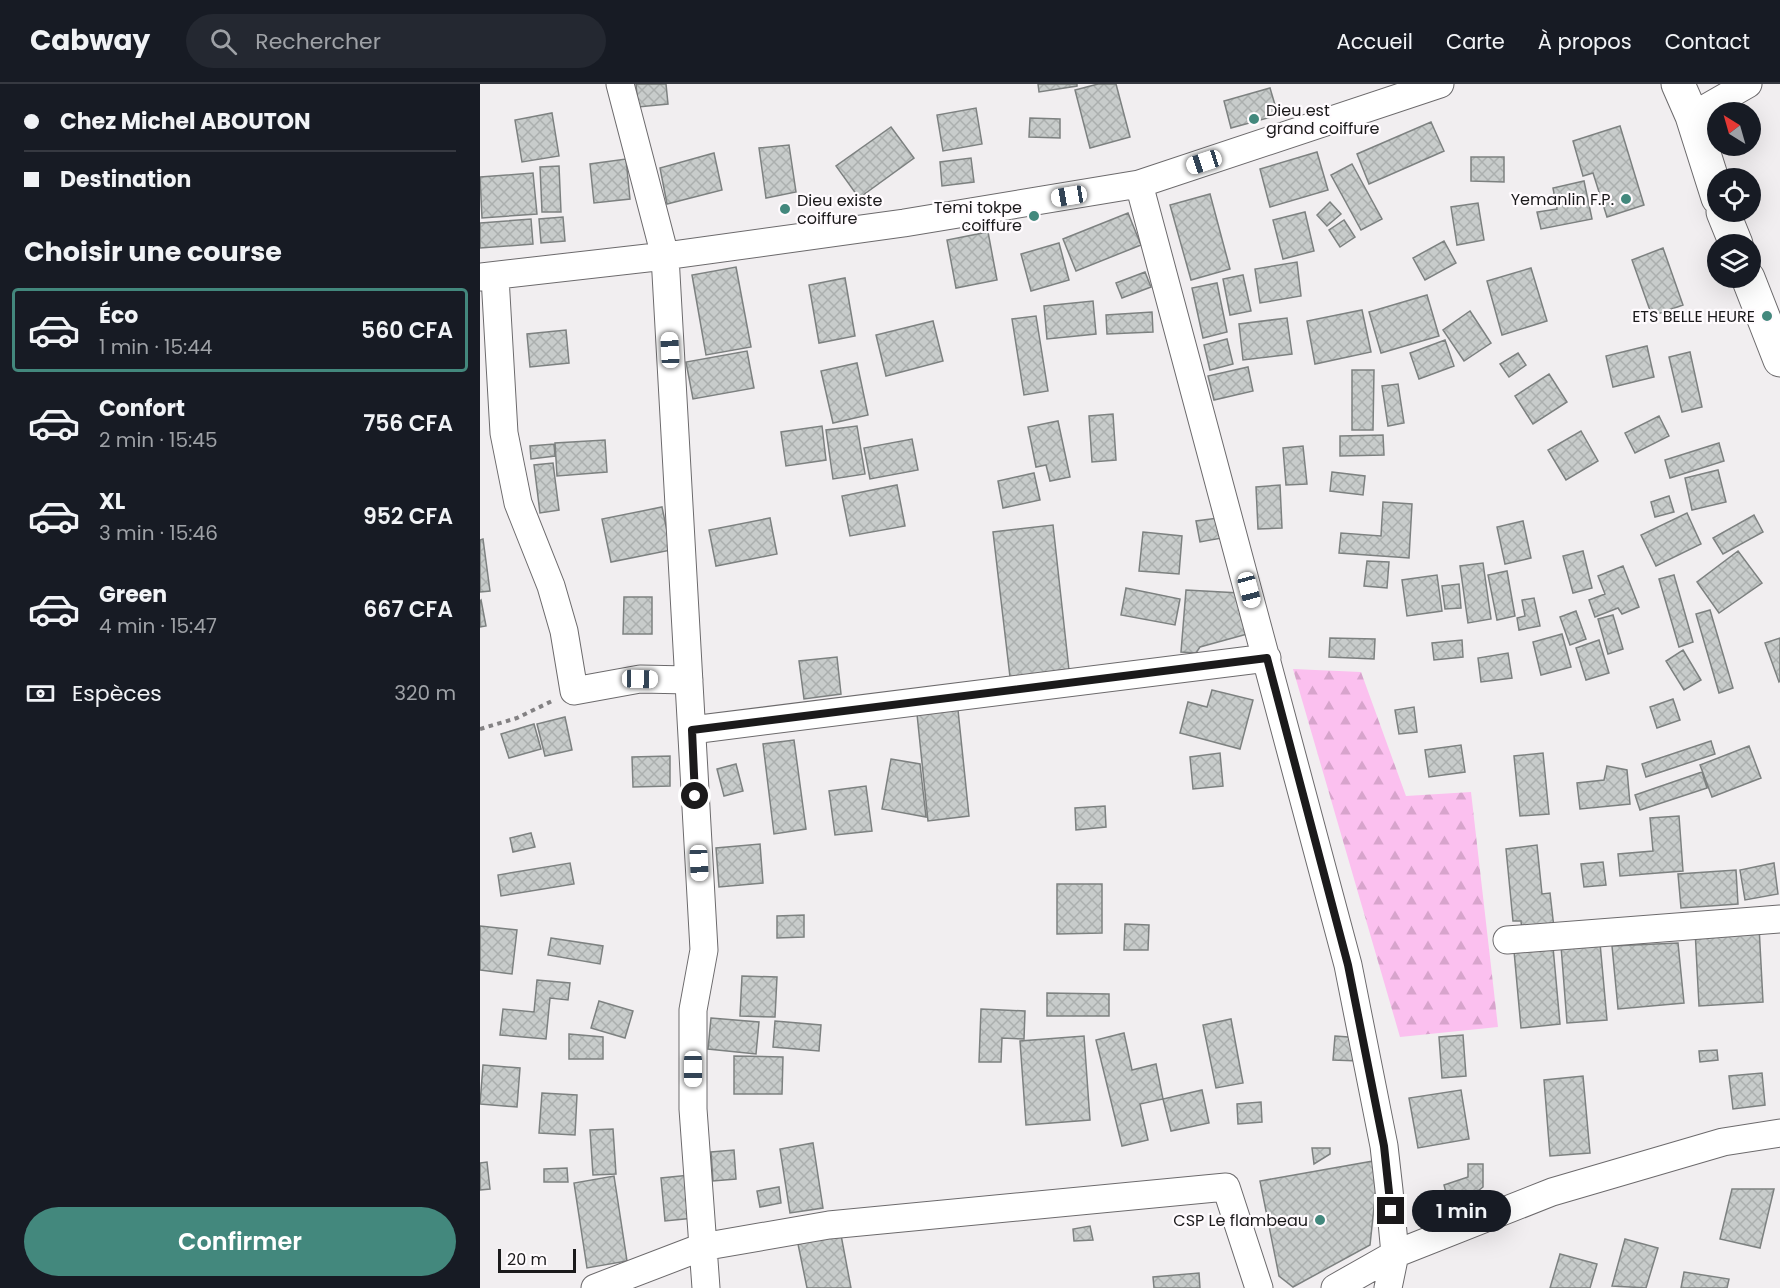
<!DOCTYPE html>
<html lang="fr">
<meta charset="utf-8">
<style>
:root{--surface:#171b24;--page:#242831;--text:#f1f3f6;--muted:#9ea1a6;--line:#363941;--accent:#43887d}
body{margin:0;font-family:Poppins,sans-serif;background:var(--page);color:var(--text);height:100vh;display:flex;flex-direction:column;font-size:22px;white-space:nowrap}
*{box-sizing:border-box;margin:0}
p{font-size:20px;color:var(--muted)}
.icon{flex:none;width:33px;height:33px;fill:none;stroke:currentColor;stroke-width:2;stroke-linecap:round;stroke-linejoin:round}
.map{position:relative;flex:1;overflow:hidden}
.panel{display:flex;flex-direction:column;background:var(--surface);width:480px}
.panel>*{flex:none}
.guide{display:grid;align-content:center;height:132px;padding:0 24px;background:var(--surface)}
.needle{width:39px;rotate:323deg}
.fabs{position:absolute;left:1227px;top:18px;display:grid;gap:12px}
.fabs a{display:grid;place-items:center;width:54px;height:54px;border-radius:50%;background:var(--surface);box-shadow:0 6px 24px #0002;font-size:30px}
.scale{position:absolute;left:18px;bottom:15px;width:78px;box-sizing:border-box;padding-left:6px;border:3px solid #1b1a1b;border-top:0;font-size:16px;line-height:21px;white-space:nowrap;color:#1b1a1b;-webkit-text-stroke:4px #fffbfe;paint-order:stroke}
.end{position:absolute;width:27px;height:27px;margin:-14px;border:8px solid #1b1a1b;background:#fff;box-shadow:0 0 0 3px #fff}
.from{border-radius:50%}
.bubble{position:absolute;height:42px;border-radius:21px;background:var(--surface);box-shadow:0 6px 24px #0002;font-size:20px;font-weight:600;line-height:42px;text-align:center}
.car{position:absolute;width:18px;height:36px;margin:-18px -9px;border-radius:8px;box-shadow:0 0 4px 2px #0007;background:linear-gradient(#fff 24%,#345 0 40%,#fff 0 76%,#345 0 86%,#fff 0)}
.guide b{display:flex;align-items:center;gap:21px;height:57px;font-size:22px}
.guide b+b{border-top:2px solid var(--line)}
.guide i{width:15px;height:15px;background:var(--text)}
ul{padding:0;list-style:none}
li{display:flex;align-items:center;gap:18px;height:84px;margin:0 12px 9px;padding:0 12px;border:3px solid transparent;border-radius:6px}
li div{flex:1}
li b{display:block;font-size:22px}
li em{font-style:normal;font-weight:600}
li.active{border-color:var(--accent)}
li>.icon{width:54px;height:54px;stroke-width:1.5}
h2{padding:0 24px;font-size:27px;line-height:72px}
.pay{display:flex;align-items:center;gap:15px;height:66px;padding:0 24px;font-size:22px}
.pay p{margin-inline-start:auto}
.button{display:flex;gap:12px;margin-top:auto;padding:12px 24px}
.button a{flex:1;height:69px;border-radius:36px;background:var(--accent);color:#fff;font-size:24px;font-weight:600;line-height:69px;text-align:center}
header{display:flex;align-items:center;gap:36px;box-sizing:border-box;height:84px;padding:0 30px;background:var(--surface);border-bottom:2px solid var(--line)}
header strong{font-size:28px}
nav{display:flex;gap:33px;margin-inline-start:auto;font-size:21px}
.search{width:420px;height:54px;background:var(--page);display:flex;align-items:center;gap:15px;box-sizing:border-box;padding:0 21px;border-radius:33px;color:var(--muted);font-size:22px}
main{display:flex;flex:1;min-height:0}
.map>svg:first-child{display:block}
</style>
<header>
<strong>Cabway</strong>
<div class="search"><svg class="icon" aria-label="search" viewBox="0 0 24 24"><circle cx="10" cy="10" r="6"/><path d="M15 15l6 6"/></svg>Rechercher</div>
<nav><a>Accueil</a><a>Carte</a><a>À propos</a><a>Contact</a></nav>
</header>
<main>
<section class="panel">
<div class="guide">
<b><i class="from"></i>Chez Michel ABOUTON</b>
<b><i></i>Destination</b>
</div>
<h2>Choisir une course</h2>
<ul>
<li class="active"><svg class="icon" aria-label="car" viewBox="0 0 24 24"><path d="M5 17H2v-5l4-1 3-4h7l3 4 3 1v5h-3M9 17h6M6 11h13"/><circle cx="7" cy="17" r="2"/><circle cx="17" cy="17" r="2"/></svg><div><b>Éco</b><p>1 min · 15:44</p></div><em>560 CFA</em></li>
<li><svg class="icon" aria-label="car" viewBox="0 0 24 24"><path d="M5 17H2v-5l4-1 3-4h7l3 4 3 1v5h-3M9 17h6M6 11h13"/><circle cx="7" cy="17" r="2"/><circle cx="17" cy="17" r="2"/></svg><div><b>Confort</b><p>2 min · 15:45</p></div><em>756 CFA</em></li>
<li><svg class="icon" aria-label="car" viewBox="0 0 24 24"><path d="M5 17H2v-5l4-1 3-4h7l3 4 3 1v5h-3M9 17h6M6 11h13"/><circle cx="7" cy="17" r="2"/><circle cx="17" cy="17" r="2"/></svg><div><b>XL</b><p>3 min · 15:46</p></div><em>952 CFA</em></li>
<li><svg class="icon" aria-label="car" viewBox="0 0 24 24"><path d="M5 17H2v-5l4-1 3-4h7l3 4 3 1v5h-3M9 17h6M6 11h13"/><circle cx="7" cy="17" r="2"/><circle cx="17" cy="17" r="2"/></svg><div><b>Green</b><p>4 min · 15:47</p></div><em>667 CFA</em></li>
</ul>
<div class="pay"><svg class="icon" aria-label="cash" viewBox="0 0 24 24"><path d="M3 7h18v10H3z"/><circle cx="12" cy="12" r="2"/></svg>Espèces<p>320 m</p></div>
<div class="button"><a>Confirmer</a></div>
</section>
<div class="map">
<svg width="1300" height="1204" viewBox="0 0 1300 1204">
<defs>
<pattern id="forest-firs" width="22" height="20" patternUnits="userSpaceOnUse" patternTransform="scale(1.5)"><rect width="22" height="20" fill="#fbc0ef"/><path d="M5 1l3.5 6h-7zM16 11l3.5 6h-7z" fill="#d7a4cc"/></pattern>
<pattern id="building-cross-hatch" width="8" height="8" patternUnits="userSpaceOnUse" patternTransform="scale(1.5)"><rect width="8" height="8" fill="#c8cccb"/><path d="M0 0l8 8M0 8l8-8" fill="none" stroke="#abafae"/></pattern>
</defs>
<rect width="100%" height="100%" fill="#f1eef0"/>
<path fill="url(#forest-firs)" d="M813 585 881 588 926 712 991 708 1018 943 920 953Z"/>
<path fill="url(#building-cross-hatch)" stroke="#7d8180" stroke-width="1.5" d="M156 0H186L188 20 158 23Z
M558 0H597V2L559 8Z
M618 0H636L650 53 610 64 595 6Z
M790 4 798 31 751 44 744 17Z
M496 24 502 60 463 67 457 31Z
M72 29 79 72 42 78 35 36Z
M550 34 580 35V54L549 53Z
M951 38 964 67 889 100 877 70Z
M1140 42 1164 121 1127 133 1113 89 1103 92 1093 57Z
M411 43 434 74 379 114 356 82Z
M309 61 316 108 286 114 279 64Z
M837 68 848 106 790 123 780 85Z
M234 69 242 106 187 120 180 84Z
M991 73H1024V98L991 97Z
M491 74 494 98 462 102 460 78Z
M146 75 150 115 114 119 110 80Z
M872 80 902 135 881 146 851 91Z
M79 82 81 128H62L60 83Z
M53 89 57 130 2 134 0 93Z
M1104 97 1112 135 1061 145 1057 128 1077 125 1073 104Z
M730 110 750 185 711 196 690 121Z
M850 118 861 130 847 142 837 131Z
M998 119 1004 156 977 161 971 123Z
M825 128 834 167 803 175 793 136Z
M648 129 661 161 596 187 583 155Z
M83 133 85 157 61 159 59 135Z
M51 135 53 160 0 164V139Z
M864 136 875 153 860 163 849 146Z
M508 148 517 196 476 204 467 156Z
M964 157 976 179 945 196 933 174Z
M579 159 589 196 551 207 541 170Z
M1183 164 1203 221 1172 232 1152 176Z
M817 178 821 212 780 219 775 185Z
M256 183 271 263 226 271 212 191Z
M1051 184 1067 237 1022 251 1007 197Z
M665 188 671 203 642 214 636 199Z
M763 191 771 227 750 231 743 195Z
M365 194 375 252 339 259 329 201Z
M737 199 747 248 723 254 712 204Z
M947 211 959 252 901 269 889 228Z
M613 217 616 250 567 255 564 222Z
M882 226 891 268 835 280 827 237Z
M990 227 1011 259 984 277 963 246Z
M672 228 673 248 627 250 626 231Z
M556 232 568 307 544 311 532 235Z
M807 234 812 270 763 276 759 240Z
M453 237 463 277 406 292 396 251Z
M86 246 89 279 50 283 47 250Z
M747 255 753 280 730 286 724 261Z
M965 256 974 282 939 295 930 269Z
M1167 262 1174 293 1133 303 1126 272Z
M267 267 274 304 213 315 206 278Z
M1210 268 1222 323 1202 328 1189 273Z
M1038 269 1046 281 1029 293 1020 280Z
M377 279 388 331 353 339 341 287Z
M768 283 773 307 734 316 728 292Z
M872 286H894L893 346H872Z
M1069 290 1087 318 1053 340 1035 312Z
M918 300 924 339 908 342 902 302Z
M633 330 636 376 612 378 609 332Z
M1179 332 1189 352 1155 369 1145 349Z
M578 337 590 393 570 397 566 381 556 383 548 343Z
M342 342 346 376 306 382 301 348Z
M377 342 385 390 353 395 346 346Z
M1101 347 1118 377 1086 396 1068 366Z
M903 351 904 371 860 372V352Z
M432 355 438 386 390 395 384 364Z
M125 356 127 388 77 392 75 359Z
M1239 359 1244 377 1190 394 1185 376Z
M74 360 75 372 51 375 50 362Z
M823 362 827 400 806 401 803 364Z
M73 379 79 426 60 429 54 381Z
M1238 386 1246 418 1212 426 1205 394Z
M852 388 885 392 883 411 850 407Z
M554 389 560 416 523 424 518 397Z
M417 401 425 442 370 452 362 412Z
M800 401 802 444 778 445 776 403Z
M1189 412 1194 428 1175 433 1171 418Z
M903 418 932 420 929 474 859 469 861 449 901 452Z
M182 423 191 466 131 478 122 435Z
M1207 429 1221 460 1176 482 1161 451Z
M1274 431 1283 448 1243 470 1233 454Z
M290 434 297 470 236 482 229 446Z
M738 434 742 454 720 458 716 437Z
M1043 437 1051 474 1025 480 1017 443Z
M573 441 589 586 530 593 513 448Z
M663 448 702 452 699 490 659 487Z
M3 455 10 507 0 508V456Z
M1103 467 1112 504 1093 509 1083 472Z
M1258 467 1282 499 1239 529 1217 498Z
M887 477 909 478 907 504 884 502Z
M1003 479 1011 535 988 539 980 482Z
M1143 482 1159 523 1142 530 1138 524 1115 533 1109 516 1125 510 1118 492Z
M1027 487 1035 532 1017 536 1008 491Z
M957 491 962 527 927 532 922 496Z
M1194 491 1213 558 1199 563 1179 495Z
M979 500 981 524 965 525 962 502Z
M646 504 700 515 695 541 641 531Z
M706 506 760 509 771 549 720 563 716 569 701 568Z
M144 513H172V550H143Z
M1054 514 1060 542 1039 546 1037 534 1045 532 1042 516Z
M1 516 6 542 0 543V517Z
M1230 526 1253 604 1239 609 1216 530Z
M1096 527 1106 555 1090 561 1080 533Z
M1133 531 1143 565 1128 570 1118 535Z
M1082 550 1091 583 1061 591 1053 558Z
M850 554 895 555 894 575 849 573Z
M1300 554V597L1299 598 1285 559Z
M982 556 983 573 954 576 952 559Z
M1119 556 1129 589 1106 596 1096 564Z
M1203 566 1221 596 1204 606 1186 577Z
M1028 569 1032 594 1001 598 998 574Z
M357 573 361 610 324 615 319 577Z
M732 606 773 616 760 665 700 649 708 618 727 623Z
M1193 615 1200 636 1177 644 1170 623Z
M934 623 937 648 919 650 915 626Z
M478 626 489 732 448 737 437 630Z
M85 633 92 666 65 672 57 640Z
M54 640 61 665 29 674 21 650Z
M314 656 326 745 294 750 283 660Z
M1231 657 1235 670 1166 693 1162 680Z
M981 661 985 688 949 693 945 666Z
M1269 662 1281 694 1232 713 1220 681Z
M740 669 743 702 713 705 710 673Z
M1063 669 1069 730 1040 732 1034 672Z
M190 672V702L153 703 152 673Z
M411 675 440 680 446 733 402 725Z
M256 680 263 707 244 712 237 685Z
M1127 682 1147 686 1150 720 1100 725 1097 699 1124 696Z
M1222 688 1227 704 1160 726 1155 711Z
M386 702 392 747 355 751 349 707Z
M625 722 626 743 596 746 595 724Z
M1199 732 1203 787 1140 792 1138 770 1173 767 1170 734Z
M51 749 55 763 33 768 30 754Z
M280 760 283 799 239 803 236 764Z
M1057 761 1062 810 1070 809 1074 844 1042 847 1041 837H1033L1026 765Z
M1123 778 1126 801 1104 803 1101 780Z
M90 779 94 800 21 812 18 791Z
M1294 779 1298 810 1265 816 1260 786Z
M1256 786 1258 820 1201 824 1198 790Z
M577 800H622V849L577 850Z
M324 831V853L297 854V832Z
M645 840 669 841 668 866H644Z
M0 842 37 846 32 890 0 886Z
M1279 842 1283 918 1219 922 1215 846Z
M71 854 123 862 120 880 68 871Z
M1120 859 1127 936 1087 939 1081 862Z
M1198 859 1204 919 1138 925 1132 862Z
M1073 863 1080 940 1041 944 1034 867Z
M262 892 297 893 295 933 260 932Z
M57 896 90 899 88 916 70 914 66 955 20 951 23 925 54 928Z
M567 909 629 910V932H567Z
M119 917 153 927 145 954 111 944Z
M501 925 545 927 544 955 522 954 521 978H499Z
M231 934 279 938 276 970 228 965Z
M751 935 763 999 736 1004 723 941Z
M295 937 341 941 339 967 293 963Z
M644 949 652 986 676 980 683 1015 660 1020 668 1056 642 1062 616 956Z
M89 950 123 953V975H89Z
M983 951 986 992 962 994 959 953Z
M604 952 610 1036 546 1041 540 957Z
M855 952 881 954 879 977 853 976Z
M1237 966 1238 976 1220 978 1219 967Z
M254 972 303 973 302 1010H254Z
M3 981 40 984 37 1023 0 1020Z
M1282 989 1285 1021 1253 1025 1249 992Z
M1103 992 1110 1069 1070 1072 1064 996Z
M722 1006 729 1039 691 1047 683 1015Z
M981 1006 989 1055 938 1064 929 1014Z
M62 1009 97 1011 95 1051 59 1049Z
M781 1018 782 1038 758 1040 757 1020Z
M133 1045 136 1090 113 1091 110 1046Z
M333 1059 343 1124 310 1129 300 1065Z
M832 1064H850V1070L834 1080Z
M254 1066 256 1095 233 1097 231 1068Z
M899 1076 890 1161 813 1203 799 1192 780 1097Z
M7 1078 10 1105 0 1106V1079Z
M988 1080H1003V1103L993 1111 969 1120 964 1101 988 1093Z
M87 1084 88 1098H64V1085Z
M210 1091 214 1134 185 1137 181 1094Z
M134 1092 147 1177 107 1184 94 1099Z
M299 1103 301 1119 280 1123 277 1107Z
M1252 1105H1294L1280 1164 1240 1155Z
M610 1142 613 1156 594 1157 593 1145Z
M361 1151 371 1204H327L318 1160Z
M1145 1155 1178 1164 1166 1204 1132 1202Z
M1080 1170 1117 1180 1110 1204H1070Z
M1204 1188 1249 1195 1247 1204H1201Z
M719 1189 720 1204H674L673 1193Z"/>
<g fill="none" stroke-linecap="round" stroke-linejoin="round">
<g stroke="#6c6a6c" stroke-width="29">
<path id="street" d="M140 0 185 172 224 866 213 926V1025L226 1204
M1212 32 1268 0
M659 100 868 881 904 1062 909 1106 915 1170 908 1204
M0 193 185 172 424 139 659 100 960 0
M15 193 24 349 38 419 71 502 84 547 94 607 160 595 209 596
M212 646 787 574
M1027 856 1300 835
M115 1204 222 1163 349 1141 746 1103 779 1204
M855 1204 915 1170 1072 1108 1243 1058 1300 1049"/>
</g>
<g stroke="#6c6a6c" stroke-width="35">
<path id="primary" d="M1198 0 1212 32 1238 114
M1243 128 1256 160
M1268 194 1300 276"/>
</g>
<path stroke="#838183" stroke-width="4" stroke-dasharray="4.5 4.5" stroke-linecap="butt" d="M0 645 37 634 72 617"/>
<use href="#street" stroke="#fff" stroke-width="27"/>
<use href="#primary" stroke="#fff" stroke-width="33"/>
</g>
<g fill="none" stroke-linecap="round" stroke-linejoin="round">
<path stroke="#1b1a1b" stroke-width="8" d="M215 712 212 646 787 574 868 881 904 1062 911 1127"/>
</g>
<g fill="#43887d" stroke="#fffbfe" stroke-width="2">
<circle cx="774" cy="35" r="6"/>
<circle cx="1146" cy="115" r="6"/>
<circle cx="305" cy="125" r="6"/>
<circle cx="554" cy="132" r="6"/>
<circle cx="1287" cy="232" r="6"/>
<circle cx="840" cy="1136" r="6"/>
</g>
<g text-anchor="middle" stroke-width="4.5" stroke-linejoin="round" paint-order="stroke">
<g font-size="16" fill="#1b1a1b" stroke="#fffbfe" text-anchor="end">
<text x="786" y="32" text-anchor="start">Dieu est<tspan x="786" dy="18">grand coiffure</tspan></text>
<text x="1134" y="121">Yemanlin F.P.</text>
<text x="317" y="122" text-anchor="start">Dieu existe<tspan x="317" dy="18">coiffure</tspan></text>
<text x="542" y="129">Temi tokpe<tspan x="542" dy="18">coiffure</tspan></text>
<text x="1275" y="238">ETS BELLE HEURE</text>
<text x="828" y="1142">CSP Le flambeau</text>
</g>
</g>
</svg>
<div class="fabs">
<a><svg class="needle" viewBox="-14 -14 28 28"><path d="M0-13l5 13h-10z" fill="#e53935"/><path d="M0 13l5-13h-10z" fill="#9ea1a6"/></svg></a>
<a><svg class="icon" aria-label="locate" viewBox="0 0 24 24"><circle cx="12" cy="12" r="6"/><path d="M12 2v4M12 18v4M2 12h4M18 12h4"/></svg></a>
<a><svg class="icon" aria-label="layers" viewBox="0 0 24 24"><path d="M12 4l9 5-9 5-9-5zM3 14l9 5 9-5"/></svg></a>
</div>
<div class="scale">20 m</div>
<i class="end from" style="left:215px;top:712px"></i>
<i class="end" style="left:911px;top:1127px"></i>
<div class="bubble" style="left:932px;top:1106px;width:99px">1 min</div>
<i class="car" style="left:724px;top:78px;rotate:252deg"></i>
<i class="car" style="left:589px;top:112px;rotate:261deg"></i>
<i class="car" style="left:190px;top:266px;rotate:357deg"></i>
<i class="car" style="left:769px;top:506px;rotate:165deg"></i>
<i class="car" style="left:160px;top:595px;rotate:91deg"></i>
<i class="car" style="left:219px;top:779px;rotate:177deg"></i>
<i class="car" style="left:213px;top:985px;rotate:180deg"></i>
</div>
</main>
